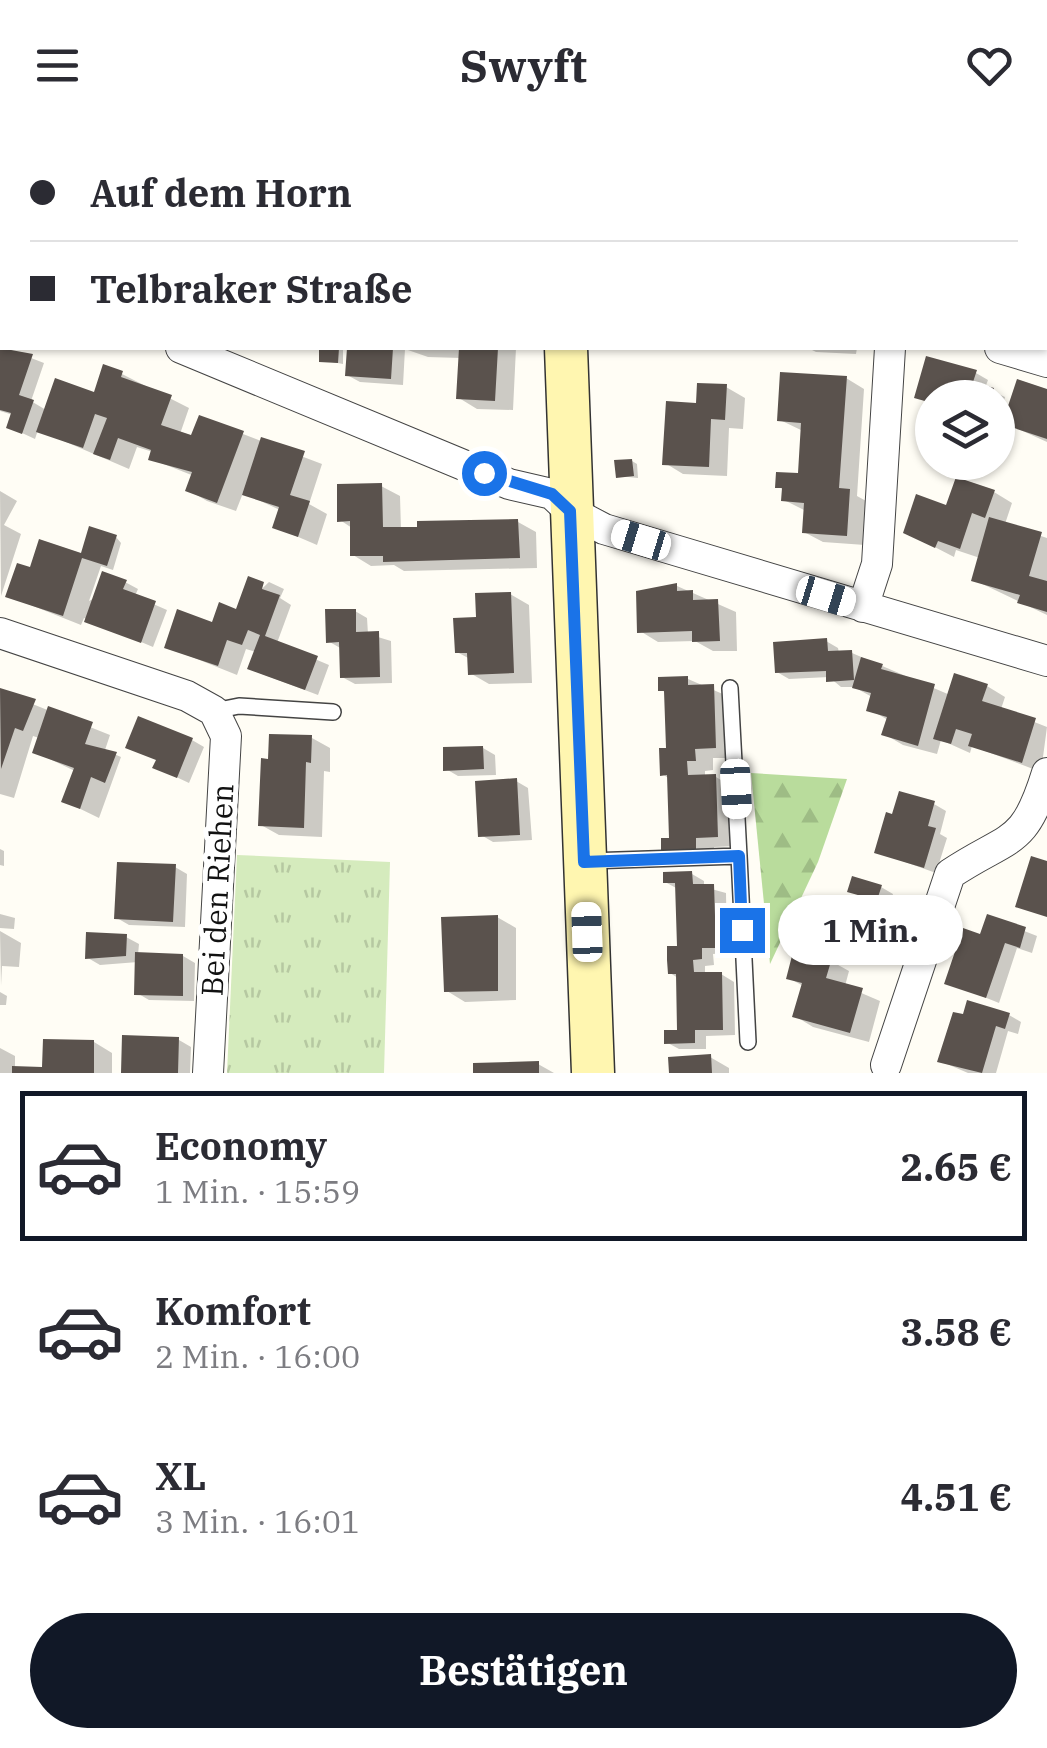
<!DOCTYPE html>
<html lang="de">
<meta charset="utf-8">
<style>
:root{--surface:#fff;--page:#f2f2f3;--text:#2b2b33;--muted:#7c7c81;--line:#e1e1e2;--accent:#111827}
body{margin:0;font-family:"IBM Plex Serif",serif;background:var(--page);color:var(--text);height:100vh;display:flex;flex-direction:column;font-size:38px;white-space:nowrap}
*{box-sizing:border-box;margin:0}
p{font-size:32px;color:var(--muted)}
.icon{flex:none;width:55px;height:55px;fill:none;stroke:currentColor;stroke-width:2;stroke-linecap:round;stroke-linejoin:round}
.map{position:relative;height:943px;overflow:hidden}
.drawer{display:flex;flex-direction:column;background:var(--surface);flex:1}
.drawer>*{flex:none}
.hud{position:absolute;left:0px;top:0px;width:1048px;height:220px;box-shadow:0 2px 8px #0004;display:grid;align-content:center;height:220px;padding:0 30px;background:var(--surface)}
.fabs{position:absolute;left:915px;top:250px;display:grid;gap:20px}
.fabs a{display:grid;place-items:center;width:100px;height:100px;border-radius:50%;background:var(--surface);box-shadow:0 2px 8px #0004;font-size:50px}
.end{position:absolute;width:45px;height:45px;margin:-22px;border:12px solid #1a73e8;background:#fff;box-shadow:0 0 0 5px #fff}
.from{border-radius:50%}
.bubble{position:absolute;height:70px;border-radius:35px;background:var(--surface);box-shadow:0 2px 8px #0004;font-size:32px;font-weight:700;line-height:70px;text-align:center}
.car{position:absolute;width:30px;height:60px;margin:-30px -15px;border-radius:12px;box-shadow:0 0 8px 2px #0007;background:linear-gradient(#fff 24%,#345 0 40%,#fff 0 76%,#345 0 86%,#fff 0)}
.hud b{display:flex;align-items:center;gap:35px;height:95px;font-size:38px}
.hud b+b{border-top:2px solid var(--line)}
.hud i{width:25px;height:25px;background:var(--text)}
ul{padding:18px 0 0;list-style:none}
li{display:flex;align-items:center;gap:30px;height:150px;margin:0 20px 15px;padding:0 10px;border:5px solid transparent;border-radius:0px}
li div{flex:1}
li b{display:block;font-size:38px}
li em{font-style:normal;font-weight:700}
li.current{border-color:var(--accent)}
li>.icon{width:90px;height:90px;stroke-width:1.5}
.primary-button{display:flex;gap:20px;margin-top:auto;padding:20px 30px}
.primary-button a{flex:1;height:115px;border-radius:60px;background:var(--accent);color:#fff;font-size:40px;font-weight:700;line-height:115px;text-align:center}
header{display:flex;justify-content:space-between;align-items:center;height:130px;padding:0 30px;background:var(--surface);font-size:45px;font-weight:700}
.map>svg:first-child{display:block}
</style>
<header><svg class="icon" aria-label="menu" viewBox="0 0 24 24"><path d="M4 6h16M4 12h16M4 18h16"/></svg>Swyft<svg class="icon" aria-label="heart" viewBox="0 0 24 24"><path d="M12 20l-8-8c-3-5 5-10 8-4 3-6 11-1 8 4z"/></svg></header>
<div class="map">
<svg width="1047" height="943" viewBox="0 0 1047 943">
<defs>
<pattern id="grass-tufts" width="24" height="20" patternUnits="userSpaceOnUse" patternTransform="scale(2.5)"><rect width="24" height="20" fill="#d5ebbd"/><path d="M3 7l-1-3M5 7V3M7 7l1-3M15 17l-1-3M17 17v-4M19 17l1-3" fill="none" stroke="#b6c8a1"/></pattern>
<pattern id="forest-firs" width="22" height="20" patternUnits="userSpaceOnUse" patternTransform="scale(2.5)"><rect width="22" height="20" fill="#b9dc9c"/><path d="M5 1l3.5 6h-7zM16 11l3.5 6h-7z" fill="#9ebc85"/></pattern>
</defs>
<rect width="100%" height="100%" fill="#fffdf5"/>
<path fill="url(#grass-tufts)" d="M237 725 390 732 384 943H227Z"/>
<path fill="url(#forest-firs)" d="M751 643 847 649 818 732 770 834Z"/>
<path fill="#0003" d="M359 0H518L359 2Z
M646 0H735L645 2Z
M934 0H1003L1007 2H938Z
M1017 0H1047V36L1045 2Z
M1045 108 1047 109V175L1045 174Z
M0 216 44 233 31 271 46 280 96 265 122 244 189 278 180 304 193 308 243 304 322 334 309 374 327 384 317 415 275 397 280 380 243 363 236 381 207 371 188 360 194 346 151 329 153 322 137 317 129 339 38 300 35 309 9 297 13 285 0 281Z
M322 218H343V234L321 230Z
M349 218H516L513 280 477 279 459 268 461 228 428 227 405 219 403 255 360 252 347 245Z
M808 218H857L856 224 816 222Z
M976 243 988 250 985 258 1005 267 998 292V268H932V275L917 267Z
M846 248 864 259 857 366 868 372 865 415 823 412 804 402 806 381 784 370V360L777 356 800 346 803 301 780 290Z
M726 257 745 268 743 299 729 298 727 346 683 344 665 333Z
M1047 262V312L1005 293Z
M632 331 637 334 638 348 618 346Z
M381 356 400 366 401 400 518 392 536 402 537 438 404 441 394 435 371 436 353 425 352 398 340 390Z
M0 361 17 371 4 395 21 404 1 466Z
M994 362 1012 373 1005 394 1047 408V485L974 450 980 428 956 420 954 427 925 412 948 378Z
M116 407 121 413 113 440 101 436 89 471 125 452 138 459 135 466 167 480 153 517 84 488 81 495 8 466 31 440 82 426Z
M269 452 284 459 280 468 291 475 277 513 329 535 318 565 262 544 256 522 246 519 237 545 167 517 238 482Z
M677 456 736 482 737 521H713L695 511 658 512 640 501Z
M510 464 529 475 532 553 489 554 470 543V529L457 522 478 489Z
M355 481 367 488 368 504 391 511 392 553 355 554 342 547V519L328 511Z
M826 511 838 518 839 523H852L950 565 987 556 1005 567 1001 579 1047 597 1041 642 972 616 970 623 941 610 937 624 903 615 884 604 888 590 869 579 872 567 854 557H841L829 547 789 549 777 542Z
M688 549 732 568 734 628H713V640L705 641V647H716L734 658 736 716 714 717V730L672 710 670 649 662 644 669 621 667 563 661 560Z
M0 561 110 605 105 620 121 627 99 688 64 671 75 641 35 622 39 608 33 606 14 668 0 664Z
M312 608 330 618V642L324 641 322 707 279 705 261 695 270 631Z
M192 610 204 617 189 653 155 637Z
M483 618 495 625 496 645 458 646 446 639Z
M516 651 528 658 532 710 493 712 481 705Z
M934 674 946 681 940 704 947 708 936 743 877 722Z
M0 719 4 721V736L0 735Z
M175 737 187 744 185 797 129 795 117 788Z
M692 744 704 751V757L726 763 727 823 713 824 714 835 705 836V845L721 844 734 852 735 905 706 906V919H679L666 912 679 902 678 848 670 843 679 818 678 759 665 752Z
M881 757 893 764 891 773 918 785 905 830 855 812 867 769 850 761Z
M0 784 15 788 14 799 0 798Z
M497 787 516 798V870L465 872 447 861Z
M989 787 1037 806 1032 823 1017 818 999 873 947 852 982 807Z
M0 801 21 813 19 837 2 836 1 856Z
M126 807 139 814 138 825 183 826 195 833 194 871 149 870 137 863 138 832 100 835 88 828Z
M831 831 849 841 845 856 880 871 869 912 813 897 795 886 803 856 789 848Z
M0 862 7 866 6 875H0Z
M1009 885 1021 892 1018 904 1008 901 996 943H968L940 931Z
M125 908 179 910 191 917 190 943H124Z
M94 912 112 923V943H0V918L15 926V939H44Z
M710 927 729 938V943H672L671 930Z
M538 934 554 943H476V936Z"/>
<path fill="#5a524d" d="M0 218 33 224 19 265 34 270 22 304 6 298 11 283 0 280Z
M319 218H339L338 233 319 232Z
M347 218H393L391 249 345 246Z
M459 218H498L495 271 456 269Z
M926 226 977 240 973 252 994 258 991 268H932V273L914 268Z
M103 234 123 241 121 247 172 265 161 295 191 305 199 285 244 301 217 373 185 361 192 342 148 330 151 320 118 308 110 330 93 324 107 288 95 284 83 318 36 302 55 248 94 262Z
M780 242 847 246 839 358 850 359 847 406 802 403 804 373 781 371 782 358H775L776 342 798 343 801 293 777 291Z
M1017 249 1047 259V309L1002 294Z
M697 253 727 254 725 290 711 289 709 337 662 335 666 271 696 273Z
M261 307 305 321 290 365 310 371 298 407 272 398 279 377 242 365Z
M632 329 634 346 616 348 614 330Z
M956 347 995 360 985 388 972 383 960 419 938 411 935 418 903 403 916 364 946 375Z
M382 353 383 397H417V391L518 389 520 428 383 432V426H350V391L337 392V354Z
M989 387 1042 402 1029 446 1047 451V482L1017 473 1020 465 971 451Z
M89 396 117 405 107 436 82 428 63 486 5 467 17 433 30 437 39 409 81 423Z
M102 441 127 450 123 459 156 471 141 513 84 492Z
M248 446 264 452 262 459 280 465 265 506 318 526 305 560 247 539 260 505 248 500 242 515 227 510 218 536 164 518 177 479 212 492 219 472 236 479Z
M677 453V461L693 460V470L718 469 720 511 692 512V501L637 503 636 461Z
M511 462 514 543 468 545 467 523H455L453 488 476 487 475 463Z
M325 479H356V502L379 501 380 547 340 548 339 512 326 513Z
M827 508 828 521 852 520 854 550 826 552V541L775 543 773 512Z
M861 527 883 534 881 539 935 554 918 616 881 605 887 587 866 581 871 563 852 558Z
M954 543 988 554 982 571 1036 588 1022 633 968 616 972 604 956 599 951 614 933 609Z
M688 546V555L714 554 716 618 695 619 696 631H687L688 645 716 644 718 707 696 708V720L661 722V708H669L667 645 660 646 659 618H666L664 561H658V547Z
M0 558 36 569 23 601 15 598 1 639Z
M48 576 93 592 85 614 117 622 105 653 91 647 80 679 61 672 74 638 32 623Z
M138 586 193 608 177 648 152 638 156 630 125 618Z
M269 604 312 605 311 633 306 632 304 698 258 696 261 628 268 629Z
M483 616 484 639 443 641V617Z
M517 648 520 705 478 707 475 651Z
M899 661 935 671 928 696 936 698 924 738 874 723 886 682 892 684Z
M1031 726 1047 731V787L1015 777Z
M117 732 176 734 173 792 114 789Z
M692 741 693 754H714L716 818H702V829L693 830 694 842H722L723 900H695V913L664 914V900H677L676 844H668L667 830V816H677L675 753H663V742Z
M852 746 882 755 878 767 907 775 893 825 852 813 865 767 847 762Z
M987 784 1026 797 1020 818 1005 813 986 868 944 854 963 798 980 804Z
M498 785V861L444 862 441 787Z
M86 802 127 804 126 826 85 829Z
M794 818 832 828 826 848 863 858 850 903 792 887 802 853 786 849Z
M135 822 183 824V866L134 865Z
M967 870 1010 883 1005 899 996 896 982 943 937 932 953 882 963 884Z
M122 905 179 907 178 943H121Z
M43 909 94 910V943H12V936L42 937Z
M711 924 712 943H669L668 927Z
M539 931V943H473V933Z"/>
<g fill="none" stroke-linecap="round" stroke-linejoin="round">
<g stroke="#444" stroke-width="18">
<path id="lane" d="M214 581 239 576 333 582
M739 726 748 912
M588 731 739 726 730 558"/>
</g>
<g stroke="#444" stroke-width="32">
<path id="street" d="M888 2V0
M0 142 2 144
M181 218 509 354 552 364 570 381 604 399 1047 531
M1000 218 1047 232
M863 477 877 434 890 218
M0 503 187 566 214 581 226 606 208 943
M886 935 950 744C1010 704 1024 718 1047 643"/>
</g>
<g stroke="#333" stroke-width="45">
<path id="secondary" d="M576 2 577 0
M566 218 593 943"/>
</g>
<use href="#lane" stroke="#fff" stroke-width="15"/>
<use href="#street" stroke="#fff" stroke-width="30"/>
<use href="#secondary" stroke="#fff6b0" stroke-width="42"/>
</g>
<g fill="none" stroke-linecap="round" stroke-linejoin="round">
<path stroke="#1a73e8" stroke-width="12" d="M484 343 552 364 570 381 584 732 739 726 742 800"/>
</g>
<g text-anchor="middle" stroke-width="10" stroke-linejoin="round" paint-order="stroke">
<g font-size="30" fill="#111" stroke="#fff">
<text transform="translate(218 760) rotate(-87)" y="10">Bei den Riehen</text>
</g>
</g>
</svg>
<div class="fabs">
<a><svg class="icon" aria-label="layers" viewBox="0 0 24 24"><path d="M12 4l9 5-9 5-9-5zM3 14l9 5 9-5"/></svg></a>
</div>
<i class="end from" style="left:484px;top:343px"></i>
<i class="end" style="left:742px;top:800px"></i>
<div class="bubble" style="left:778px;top:765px;width:185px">1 Min.</div>
<i class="car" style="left:641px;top:410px;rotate:287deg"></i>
<i class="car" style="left:826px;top:466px;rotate:107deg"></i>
<i class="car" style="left:736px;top:659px;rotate:177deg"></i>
<i class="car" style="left:587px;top:802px;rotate:358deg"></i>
<div class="hud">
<b><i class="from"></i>Auf dem Horn</b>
<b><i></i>Telbraker Straße</b>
</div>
</div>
<section class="drawer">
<ul>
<li class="current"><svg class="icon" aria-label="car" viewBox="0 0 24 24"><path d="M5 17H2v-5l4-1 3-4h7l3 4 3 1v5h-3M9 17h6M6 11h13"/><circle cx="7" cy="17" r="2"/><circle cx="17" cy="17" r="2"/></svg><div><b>Economy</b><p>1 Min. · 15:59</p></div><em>2.65 €</em></li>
<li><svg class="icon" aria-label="car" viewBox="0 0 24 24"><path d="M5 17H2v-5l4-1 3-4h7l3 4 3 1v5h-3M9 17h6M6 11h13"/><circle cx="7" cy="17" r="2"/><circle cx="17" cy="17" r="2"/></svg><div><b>Komfort</b><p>2 Min. · 16:00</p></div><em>3.58 €</em></li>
<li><svg class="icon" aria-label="car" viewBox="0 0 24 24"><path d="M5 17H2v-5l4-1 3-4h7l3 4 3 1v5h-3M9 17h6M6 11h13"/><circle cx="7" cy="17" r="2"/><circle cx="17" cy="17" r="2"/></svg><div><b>XL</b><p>3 Min. · 16:01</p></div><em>4.51 €</em></li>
</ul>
<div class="primary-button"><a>Bestätigen</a></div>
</section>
